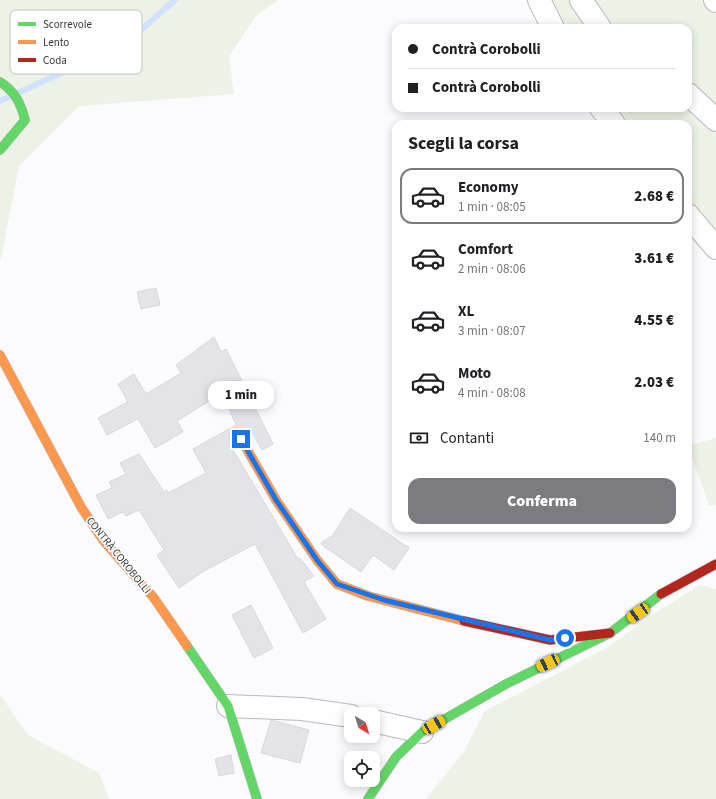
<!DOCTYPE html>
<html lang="it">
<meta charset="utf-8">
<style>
:root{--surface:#fff;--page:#f6f6f6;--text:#202124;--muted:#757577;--line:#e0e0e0;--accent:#7c7b80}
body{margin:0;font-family:"Source Sans 3",sans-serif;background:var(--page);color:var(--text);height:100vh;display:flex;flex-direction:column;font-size:15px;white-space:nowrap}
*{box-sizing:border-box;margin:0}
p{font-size:13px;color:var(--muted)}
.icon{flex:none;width:22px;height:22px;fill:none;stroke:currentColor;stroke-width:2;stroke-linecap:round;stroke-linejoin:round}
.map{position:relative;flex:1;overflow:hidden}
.side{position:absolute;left:392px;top:120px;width:300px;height:412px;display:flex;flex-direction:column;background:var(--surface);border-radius:12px;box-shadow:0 2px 10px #0003}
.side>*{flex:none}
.guide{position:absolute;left:392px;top:24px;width:300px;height:88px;border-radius:12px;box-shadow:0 2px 10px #0003;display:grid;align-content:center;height:88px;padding:0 16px;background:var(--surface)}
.needle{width:26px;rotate:142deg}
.tools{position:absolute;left:344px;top:707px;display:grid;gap:8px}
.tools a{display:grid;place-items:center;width:36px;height:36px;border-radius:8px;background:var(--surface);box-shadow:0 2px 10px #0003;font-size:20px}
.end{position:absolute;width:18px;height:18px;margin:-9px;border:5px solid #1a73e8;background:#fff;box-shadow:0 0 0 2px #fff}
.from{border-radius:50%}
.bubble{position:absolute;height:28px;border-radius:12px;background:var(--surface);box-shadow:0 2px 10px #0003;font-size:13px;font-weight:800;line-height:28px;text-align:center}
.car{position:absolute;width:12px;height:24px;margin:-12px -6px;border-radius:5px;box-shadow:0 0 3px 1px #0007;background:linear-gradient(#f5c518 24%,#345 0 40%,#f5c518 0 76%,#345 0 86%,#f5c518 0)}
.guide b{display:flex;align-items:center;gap:14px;height:38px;font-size:15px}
.guide b+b{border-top:1px solid var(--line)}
.guide i{width:10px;height:10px;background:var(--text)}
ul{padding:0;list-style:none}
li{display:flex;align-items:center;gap:12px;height:56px;margin:0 8px 6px;padding:0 8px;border:2px solid transparent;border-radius:12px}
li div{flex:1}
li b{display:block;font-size:15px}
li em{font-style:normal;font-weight:800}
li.on{border-color:var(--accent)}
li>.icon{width:36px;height:36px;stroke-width:1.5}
h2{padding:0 16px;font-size:18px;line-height:48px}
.pay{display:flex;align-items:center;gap:10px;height:44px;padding:0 16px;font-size:15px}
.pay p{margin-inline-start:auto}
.cta{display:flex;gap:8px;margin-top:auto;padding:8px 16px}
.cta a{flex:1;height:46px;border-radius:12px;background:var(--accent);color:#fff;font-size:16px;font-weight:800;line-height:46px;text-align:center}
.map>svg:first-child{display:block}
</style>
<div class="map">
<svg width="716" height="799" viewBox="0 0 716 799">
<rect width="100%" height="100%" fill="#fbfafd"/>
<path fill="#ecf2e5" d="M0 0H278L256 16 229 56 234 94 79 106 19 166 0 264Z
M543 0H716V234L688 202V124H623L610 108H688V28H560Z
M716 438V505H709L688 446Z
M700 585 716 589V799H426L463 753 485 711 610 646 650 616Z
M0 695 28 735 99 773 109 799H0Z"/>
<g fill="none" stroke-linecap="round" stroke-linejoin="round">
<path stroke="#d1e2fe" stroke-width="6" d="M0 101 125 44 175 0"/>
</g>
<path fill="#e4e3e8" stroke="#d8d7db" d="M156 288 160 305 141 309 137 292Z
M214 337 221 352 226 349 273 444 262 450 252 432 247 428 241 427 234 428 230 433 229 439 230 445 298 559 300 558 314 576 304 582 326 619 303 633 255 544 204 571 179 588 157 555 164 550 139 510 126 516 123 512 108 519 96 495 112 488 109 482 126 474 120 463 139 454 164 492 167 490 168 493 206 473 193 449 236 425 222 393 177 421 183 432 155 448 138 419 107 435 98 418 128 402 118 384 134 374 146 394 181 373 176 365Z
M350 508 409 548 394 570 373 555 361 572 322 545 321 543 333 535Z
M251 605 273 648 254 658 232 615Z
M271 720 309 730 300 763 261 753Z
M231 755 234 773 219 776 215 759Z"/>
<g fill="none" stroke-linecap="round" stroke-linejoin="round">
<g stroke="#bab9bd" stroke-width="24">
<path id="street" d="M539 0 553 28
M581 0 600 28
M715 0 716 1
M688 94 716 120
M601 108 614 124
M688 215 716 248
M228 706 302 709 351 716
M373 721 422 732"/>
</g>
<g stroke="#bab9bd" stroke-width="10">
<path id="fast" d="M0 82C15 91 21 104 25 120L0 150
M187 646 228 706 257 799
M368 799 396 757 422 732 506 684 610 633 661 594"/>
</g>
<g stroke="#bab9bd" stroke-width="10">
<path id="slow" d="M0 355 81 507 103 540 154 598 187 646
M241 439 276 500 317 560 337 584 368 596 464 621"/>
</g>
<g stroke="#bab9bd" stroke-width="10">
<path id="jam" d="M661 594 716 564
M464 621 550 640 610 633"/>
</g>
<use href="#street" stroke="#fefeff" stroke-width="22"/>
<use href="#fast" stroke="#63d668" stroke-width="9"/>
<use href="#slow" stroke="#ff974d" stroke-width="9"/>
<use href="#jam" stroke="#b3261e" stroke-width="9"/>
</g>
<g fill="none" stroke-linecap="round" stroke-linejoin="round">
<path stroke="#1a73e8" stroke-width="5" d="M241 439 276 500 317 560 337 584 384 600 550 640 565 638"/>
</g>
<g text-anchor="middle" stroke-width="3.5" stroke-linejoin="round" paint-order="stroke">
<g font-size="11" fill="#38373c" stroke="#fff">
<text transform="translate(119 555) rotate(51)" y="4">CONTRÀ COROBOLLI</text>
</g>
</g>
<rect x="10" y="10" width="132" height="64" rx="6" fill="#fff" stroke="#c3c3c4" stroke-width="1"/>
<rect x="18" y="22" width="18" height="4" fill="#63d668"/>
<rect x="18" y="40" width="18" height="4" fill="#ff974d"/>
<rect x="18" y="58" width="18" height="4" fill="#b3261e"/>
<g font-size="11" fill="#38373c">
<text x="43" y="28">Scorrevole</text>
<text x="43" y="46">Lento</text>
<text x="43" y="64">Coda</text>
</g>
</svg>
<div class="tools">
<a><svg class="needle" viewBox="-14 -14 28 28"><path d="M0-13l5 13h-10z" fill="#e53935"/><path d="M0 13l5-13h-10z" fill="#757577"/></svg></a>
<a><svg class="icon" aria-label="locate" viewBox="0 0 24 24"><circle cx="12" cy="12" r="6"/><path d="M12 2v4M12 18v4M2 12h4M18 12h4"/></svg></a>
</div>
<i class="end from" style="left:565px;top:638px"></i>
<i class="end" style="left:241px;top:439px"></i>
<div class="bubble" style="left:208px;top:381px;width:66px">1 min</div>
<i class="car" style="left:638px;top:613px;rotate:235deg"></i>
<i class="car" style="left:548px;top:663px;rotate:245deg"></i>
<i class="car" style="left:434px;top:725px;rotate:60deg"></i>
<div class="guide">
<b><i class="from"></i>Contrà Corobolli</b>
<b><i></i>Contrà Corobolli</b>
</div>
<section class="side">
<h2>Scegli la corsa</h2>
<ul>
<li class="on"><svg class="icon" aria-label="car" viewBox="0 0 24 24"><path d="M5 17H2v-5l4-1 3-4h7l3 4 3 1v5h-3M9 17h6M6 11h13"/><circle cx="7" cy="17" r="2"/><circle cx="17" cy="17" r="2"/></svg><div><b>Economy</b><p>1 min · 08:05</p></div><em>2.68 €</em></li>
<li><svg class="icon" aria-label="car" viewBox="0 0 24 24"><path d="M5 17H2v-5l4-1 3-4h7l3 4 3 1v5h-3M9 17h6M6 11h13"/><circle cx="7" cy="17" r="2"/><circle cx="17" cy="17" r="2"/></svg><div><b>Comfort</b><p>2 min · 08:06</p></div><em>3.61 €</em></li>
<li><svg class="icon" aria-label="car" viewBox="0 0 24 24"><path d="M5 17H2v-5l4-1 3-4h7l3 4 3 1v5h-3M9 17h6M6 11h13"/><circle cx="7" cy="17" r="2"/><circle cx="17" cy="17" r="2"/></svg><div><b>XL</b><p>3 min · 08:07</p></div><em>4.55 €</em></li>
<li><svg class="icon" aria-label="car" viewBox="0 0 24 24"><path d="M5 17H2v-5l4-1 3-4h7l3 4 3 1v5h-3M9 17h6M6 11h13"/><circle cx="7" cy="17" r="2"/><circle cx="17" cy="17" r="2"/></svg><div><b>Moto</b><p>4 min · 08:08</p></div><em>2.03 €</em></li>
</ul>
<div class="pay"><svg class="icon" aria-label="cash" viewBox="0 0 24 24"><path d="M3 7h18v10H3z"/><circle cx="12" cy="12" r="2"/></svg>Contanti<p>140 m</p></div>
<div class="cta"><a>Conferma</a></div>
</section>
</div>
